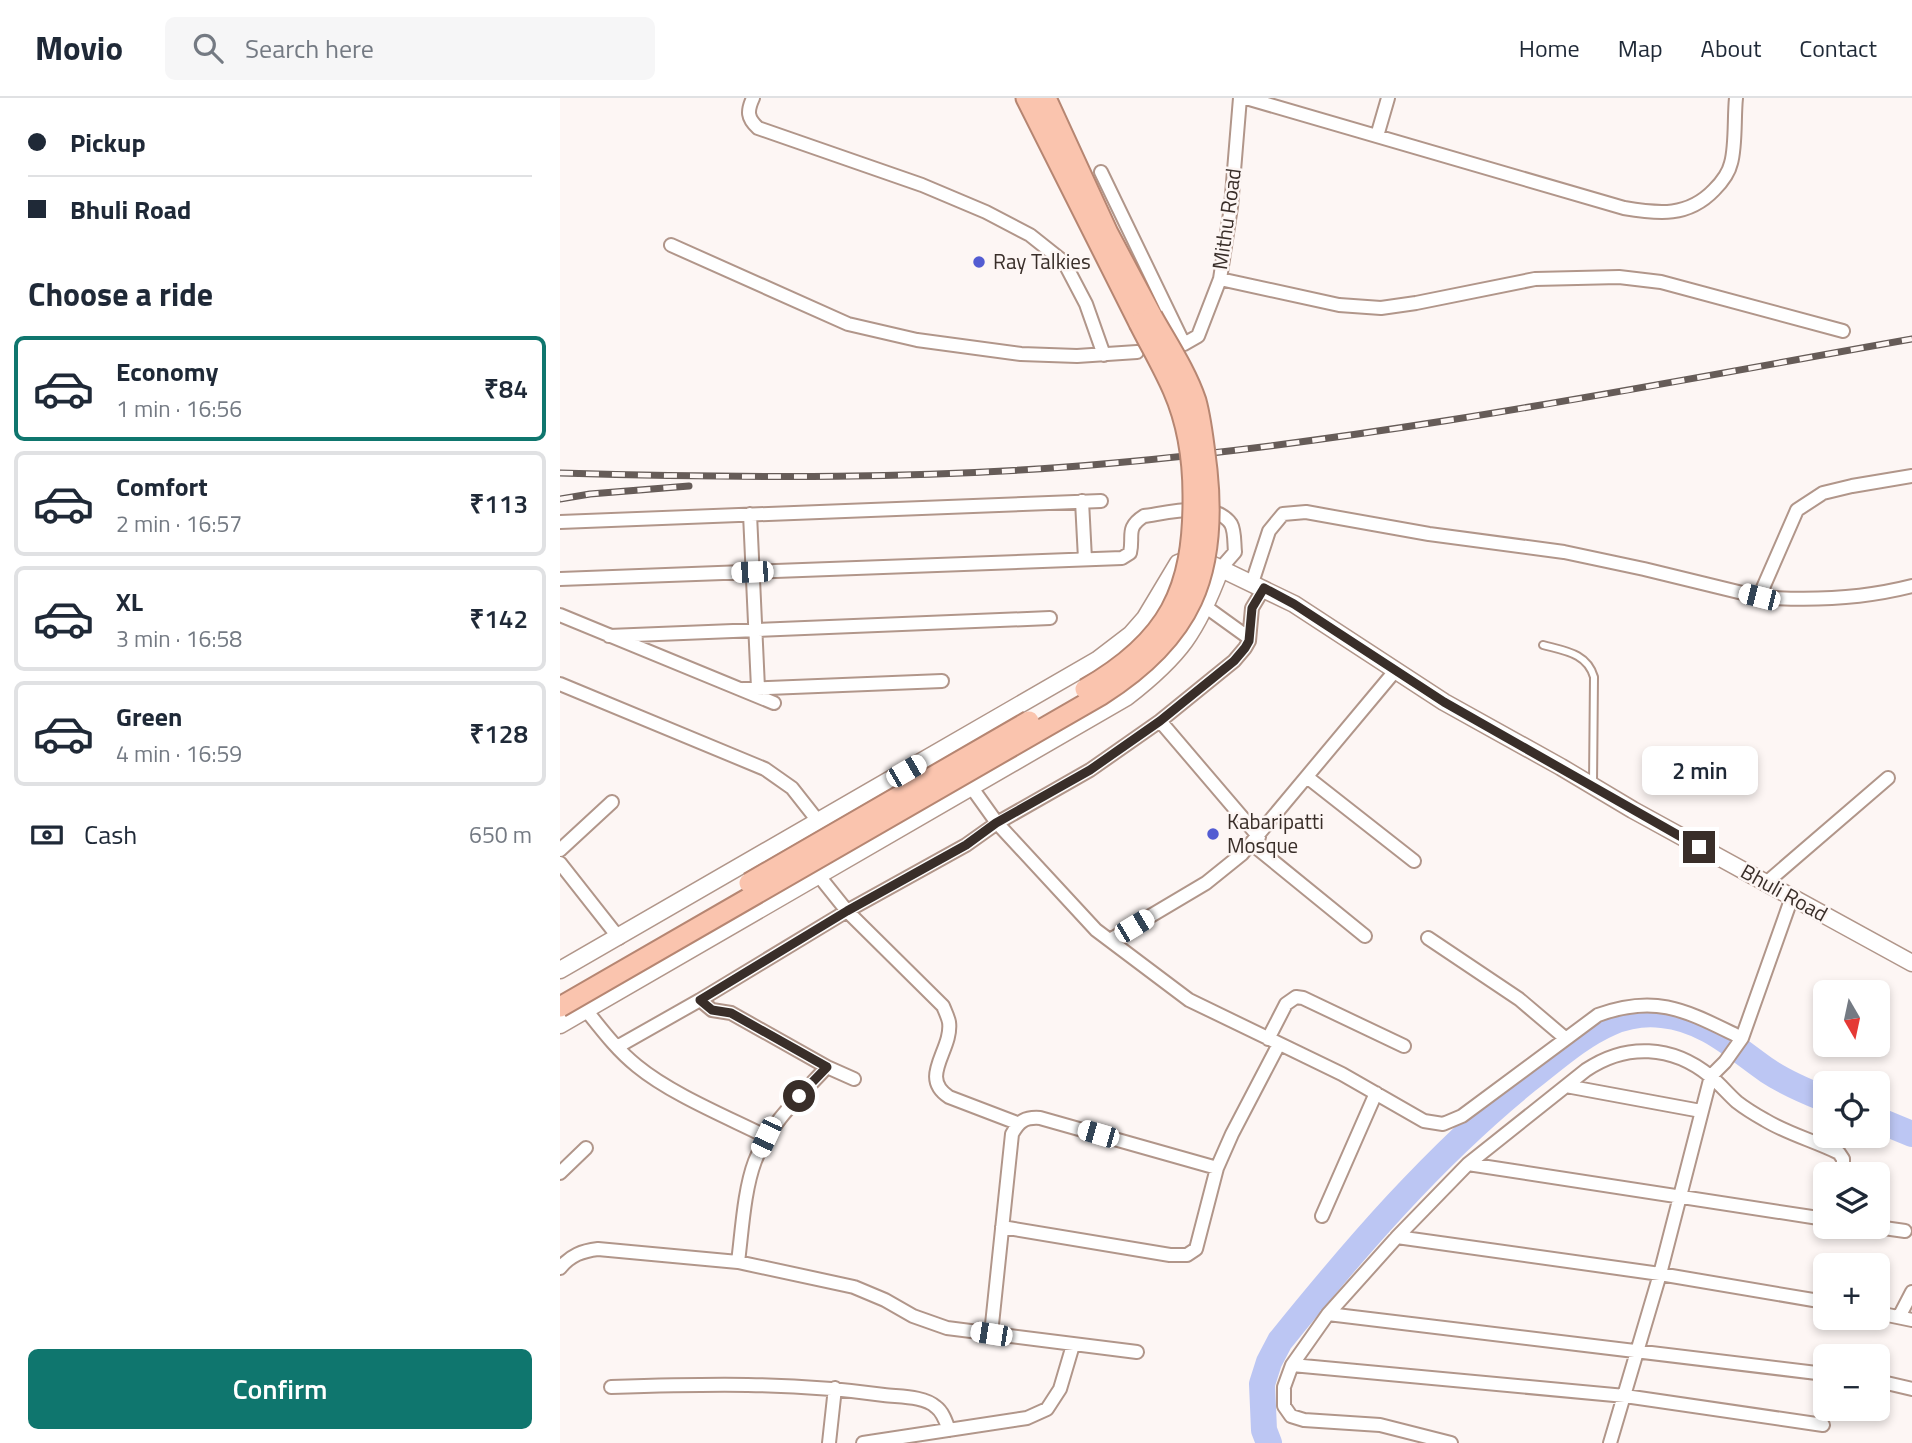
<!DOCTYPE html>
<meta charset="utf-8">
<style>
:root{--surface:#fff;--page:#f6f6f7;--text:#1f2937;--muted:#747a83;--line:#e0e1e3;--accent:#0f766e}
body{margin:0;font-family:"Titillium Web",sans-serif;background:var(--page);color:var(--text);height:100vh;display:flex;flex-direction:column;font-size:26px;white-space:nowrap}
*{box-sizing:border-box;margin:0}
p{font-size:23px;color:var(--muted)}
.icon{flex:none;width:38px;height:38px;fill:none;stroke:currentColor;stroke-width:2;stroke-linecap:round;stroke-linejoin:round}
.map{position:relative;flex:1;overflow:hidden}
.panel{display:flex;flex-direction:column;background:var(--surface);width:560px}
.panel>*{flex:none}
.guide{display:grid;align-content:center;height:154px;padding:0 28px;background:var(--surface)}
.needle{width:46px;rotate:171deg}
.tools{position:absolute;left:1253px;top:882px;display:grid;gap:14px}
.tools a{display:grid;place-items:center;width:77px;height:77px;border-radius:10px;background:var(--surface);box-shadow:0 4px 10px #0003;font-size:35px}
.end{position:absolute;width:32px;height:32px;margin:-16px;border:9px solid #392e29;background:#fff;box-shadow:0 0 0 4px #fff}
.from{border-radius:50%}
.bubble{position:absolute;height:49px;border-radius:10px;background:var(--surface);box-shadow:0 4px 10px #0003;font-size:23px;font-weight:600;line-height:49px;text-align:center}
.car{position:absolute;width:21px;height:42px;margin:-21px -10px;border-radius:9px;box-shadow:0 0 5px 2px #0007;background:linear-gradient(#fff 24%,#345 0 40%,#fff 0 76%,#345 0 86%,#fff 0)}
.guide b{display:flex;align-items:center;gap:24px;height:66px;font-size:26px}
.guide b+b{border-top:2px solid var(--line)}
.guide i{width:18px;height:18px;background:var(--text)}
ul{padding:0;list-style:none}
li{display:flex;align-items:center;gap:21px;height:105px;margin:0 14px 10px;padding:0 14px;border:4px solid var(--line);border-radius:10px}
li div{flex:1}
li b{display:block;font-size:26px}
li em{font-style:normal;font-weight:600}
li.active{border-color:var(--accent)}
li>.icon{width:63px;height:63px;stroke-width:1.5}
h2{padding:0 28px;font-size:32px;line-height:84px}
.pay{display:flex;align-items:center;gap:18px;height:77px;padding:0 28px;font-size:26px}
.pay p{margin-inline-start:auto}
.action{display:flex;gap:14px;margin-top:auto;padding:14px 28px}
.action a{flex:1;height:80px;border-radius:10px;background:var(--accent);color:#fff;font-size:28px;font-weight:600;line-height:80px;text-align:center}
header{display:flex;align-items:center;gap:42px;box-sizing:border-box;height:98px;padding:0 35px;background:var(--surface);border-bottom:2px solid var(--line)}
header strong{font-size:33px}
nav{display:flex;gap:38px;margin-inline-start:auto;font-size:24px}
.search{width:490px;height:63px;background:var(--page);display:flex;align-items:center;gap:18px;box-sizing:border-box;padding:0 24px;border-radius:10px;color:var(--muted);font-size:26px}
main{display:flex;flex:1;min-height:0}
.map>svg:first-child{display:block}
</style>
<header>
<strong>Movio</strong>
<div class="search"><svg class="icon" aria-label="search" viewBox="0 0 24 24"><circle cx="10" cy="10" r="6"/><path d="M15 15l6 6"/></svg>Search here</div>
<nav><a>Home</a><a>Map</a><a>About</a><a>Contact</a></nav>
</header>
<main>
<section class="panel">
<div class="guide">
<b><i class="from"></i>Pickup</b>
<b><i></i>Bhuli Road</b>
</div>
<h2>Choose a ride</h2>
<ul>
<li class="active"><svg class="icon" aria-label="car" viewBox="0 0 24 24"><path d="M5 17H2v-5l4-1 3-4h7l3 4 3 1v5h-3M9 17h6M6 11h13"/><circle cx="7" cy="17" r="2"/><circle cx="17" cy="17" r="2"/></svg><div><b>Economy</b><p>1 min · 16:56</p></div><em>₹84</em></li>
<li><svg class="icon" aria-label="car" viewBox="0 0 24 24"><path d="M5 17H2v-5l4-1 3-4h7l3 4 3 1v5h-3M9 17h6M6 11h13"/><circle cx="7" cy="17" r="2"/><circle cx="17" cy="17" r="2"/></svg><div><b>Comfort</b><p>2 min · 16:57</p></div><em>₹113</em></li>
<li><svg class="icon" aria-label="car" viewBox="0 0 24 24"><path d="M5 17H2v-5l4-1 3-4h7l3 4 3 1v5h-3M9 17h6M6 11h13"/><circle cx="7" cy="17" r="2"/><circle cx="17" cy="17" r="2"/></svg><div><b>XL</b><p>3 min · 16:58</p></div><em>₹142</em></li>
<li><svg class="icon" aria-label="car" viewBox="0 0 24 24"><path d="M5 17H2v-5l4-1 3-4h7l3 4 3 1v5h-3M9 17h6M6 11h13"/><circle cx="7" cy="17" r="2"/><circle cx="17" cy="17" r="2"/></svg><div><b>Green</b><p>4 min · 16:59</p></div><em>₹128</em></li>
</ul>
<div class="pay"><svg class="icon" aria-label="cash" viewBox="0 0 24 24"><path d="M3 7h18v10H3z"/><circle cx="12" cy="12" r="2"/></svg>Cash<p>650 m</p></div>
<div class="action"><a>Confirm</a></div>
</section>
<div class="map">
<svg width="1352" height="1345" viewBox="0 0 1352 1345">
<rect width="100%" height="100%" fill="#fdf6f4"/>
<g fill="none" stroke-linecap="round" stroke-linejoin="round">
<path stroke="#bcc6f3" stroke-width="26" d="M1318 1022 1352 1036
M709 1345 704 1332 702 1286 709 1264 720 1243C795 1150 874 1058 968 982 994 962 1020 938 1050 925 1066 918 1085 915 1102 917 1145 921 1175 950 1208 973 1226 985 1245 993 1265 1001"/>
<g stroke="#b1968a" stroke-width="10">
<path id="service" d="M983 547C1005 553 1027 555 1034 579L1033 686"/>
</g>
<g stroke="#b1968a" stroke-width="16">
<path id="minor" d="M193 0C187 13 187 20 198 30L362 87 426 114 470 137 504 164 526 206 544 257
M686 0 1064 110C1099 116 1128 119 1154 92 1161 85 1169 74 1171 65 1176 48 1174 18 1176 0
M817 38 828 0
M541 74 624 246 638 238 660 181 671 109 680 0
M111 147 288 226 357 242 461 256 517 258 577 254
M660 181 779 207 821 210 856 205 975 181 1059 179 1101 184 1283 233
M522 403 525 461
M190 416 198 590
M0 424 541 403
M0 481 562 460 570 455C574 438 565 430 584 418 607 415 655 402 671 426 675 433 674 445 675 454L661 470
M692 485 709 433 723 416 746 414 869 436 1004 454 1084 471 1199 499 1237 412 1263 395 1292 388 1352 378
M1199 499C1251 503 1301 501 1352 488
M646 509 689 540
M0 517 214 605
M49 538 490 520
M0 586 205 671 232 690 258 723
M183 591 382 583
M600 623 699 739
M747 679 854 763
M412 690 437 725 536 832 629 902 782 976 864 1023 883 1026 902 1018 1038 917C1098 895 1128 914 1182 940
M692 746 805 838
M0 752 52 704
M0 765 59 840
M259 778 287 813 383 908C385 913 388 919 389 924 393 952 358 979 389 999L457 1025
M1206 785 1328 680
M868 840 959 901 1005 940
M550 842 646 785 682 756 835 573
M26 912C42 932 57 952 77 968 111 996 167 1019 207 1039
M708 941 726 906 736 899 743 900 844 948
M57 949 140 902
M294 981 267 969 171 915 152 912 140 902 287 813 406 747 437 725 530 672 600 623 674 563 685 550 689 543 692 510 704 490
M1006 988 1141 1013
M908 1066 1265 1121
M0 1075 26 1050
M762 1118 816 995
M442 1129 610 1157H627L636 1151 657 1070 672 1036 719 946
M1317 1129 1345 1133
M837 1139 1100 1176 1265 1204
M178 1164C182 1133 184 1092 195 1063 210 1025 240 998 267 969
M0 1170C11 1157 22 1153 38 1151L178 1164 294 1189 325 1202 353 1218 387 1230 577 1254
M1318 1215 1352 1222
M768 1216 1265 1276
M1339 1219 1352 1194
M431 1236 452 1036C459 1023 465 1019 480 1020L657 1070
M732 1267 1065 1298 1263 1327
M1318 1283 1352 1291
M51 1289C146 1286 230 1284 324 1297 339 1299 364 1298 376 1309 383 1314 386 1324 389 1332
M269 1345 275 1290
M303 1345 467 1320 487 1311 500 1291 513 1247
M891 1345 820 1327 744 1322 731 1318 724 1308V1289L732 1267 768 1216 837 1139 908 1066 1026 972C1066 945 1112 947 1150 978 1160 986 1168 996 1177 1004 1186 1011 1196 1017 1205 1022 1228 1036 1255 1043 1279 1055L1283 1061V1076
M1050 1345 1100 1176 1151 978 1165 964 1182 940 1232 799"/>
</g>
<g stroke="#b1968a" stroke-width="19">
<path id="secondary" d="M0 872 537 562 571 536 585 520 618 465 630 461 651 466 734 506 884 604 1001 669 1073 712 1352 865
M0 927 567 599C620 558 637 534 661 470"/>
</g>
<g stroke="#b68672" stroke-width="23">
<path id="trunk" d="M466 0 579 225
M486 0 548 135 592 218"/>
</g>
<use href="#service" stroke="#fff" stroke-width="6"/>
<use href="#minor" stroke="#fff" stroke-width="12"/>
<use href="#secondary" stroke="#fff" stroke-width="16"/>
<use href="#trunk" stroke="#fac4ae" stroke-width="19"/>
<g stroke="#665c58" stroke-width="7">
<path id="rail" d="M0 375C184 380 370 382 554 365 822 341 1087 288 1352 241
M0 401 30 396 129 388"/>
</g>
<use href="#rail" stroke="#fdf6f4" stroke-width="4.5" stroke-dasharray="13" stroke-linecap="butt"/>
<g stroke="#b68672" stroke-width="23" stroke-linecap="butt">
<path id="trunk-bridge" d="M525 591C609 543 634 492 633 397 633 362 627 324 613 292 603 269 590 247 579 225
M189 785 469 623
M0 909 541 597C631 540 658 477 647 372 644 349 642 325 636 303 626 273 607 245 592 218"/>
</g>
<use href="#trunk-bridge" stroke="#fac4ae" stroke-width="19"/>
</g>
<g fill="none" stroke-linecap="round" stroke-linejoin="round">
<path stroke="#392e29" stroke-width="9" d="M239 998 267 969 171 915 152 912 140 902 287 813 406 747 436 725 530 672 600 623 674 563 685 550 689 543 692 510 704 490 734 506 884 604 1139 749"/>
</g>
<g fill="#535cd2" stroke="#fdf6f4" stroke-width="2.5">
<circle cx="419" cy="164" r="7"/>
<circle cx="653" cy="736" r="7"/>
</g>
<g text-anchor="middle" stroke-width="5" stroke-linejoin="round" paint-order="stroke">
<g font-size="21" fill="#392e29" stroke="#fdf6f4">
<text transform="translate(667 121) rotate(-82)" y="7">Mithu Road</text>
<text transform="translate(1224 795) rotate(29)" y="7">Bhuli Road</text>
</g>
<g font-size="21" fill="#392e29" stroke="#fdf6f4" text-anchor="start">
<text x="433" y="171">Ray Talkies</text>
<text x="667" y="731">Kabaripatti<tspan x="667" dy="24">Mosque</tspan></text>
</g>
</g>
</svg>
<div class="tools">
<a><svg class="needle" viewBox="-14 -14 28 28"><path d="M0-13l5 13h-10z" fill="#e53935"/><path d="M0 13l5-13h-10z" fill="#747a83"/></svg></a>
<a><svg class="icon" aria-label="locate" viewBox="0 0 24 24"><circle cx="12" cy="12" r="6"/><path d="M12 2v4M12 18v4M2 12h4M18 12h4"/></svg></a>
<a><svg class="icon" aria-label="layers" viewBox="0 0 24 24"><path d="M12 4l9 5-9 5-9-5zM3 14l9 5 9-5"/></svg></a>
<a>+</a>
<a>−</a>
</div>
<i class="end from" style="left:239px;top:998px"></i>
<i class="end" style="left:1139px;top:749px"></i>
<div class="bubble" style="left:1082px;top:648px;width:116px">2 min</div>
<i class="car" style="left:192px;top:474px;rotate:268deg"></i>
<i class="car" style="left:1199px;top:499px;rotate:284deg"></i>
<i class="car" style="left:346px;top:673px;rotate:60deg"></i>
<i class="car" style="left:574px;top:828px;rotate:59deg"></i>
<i class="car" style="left:538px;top:1036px;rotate:286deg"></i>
<i class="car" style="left:206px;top:1039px;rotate:205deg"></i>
<i class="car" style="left:431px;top:1236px;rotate:279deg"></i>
</div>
</main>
